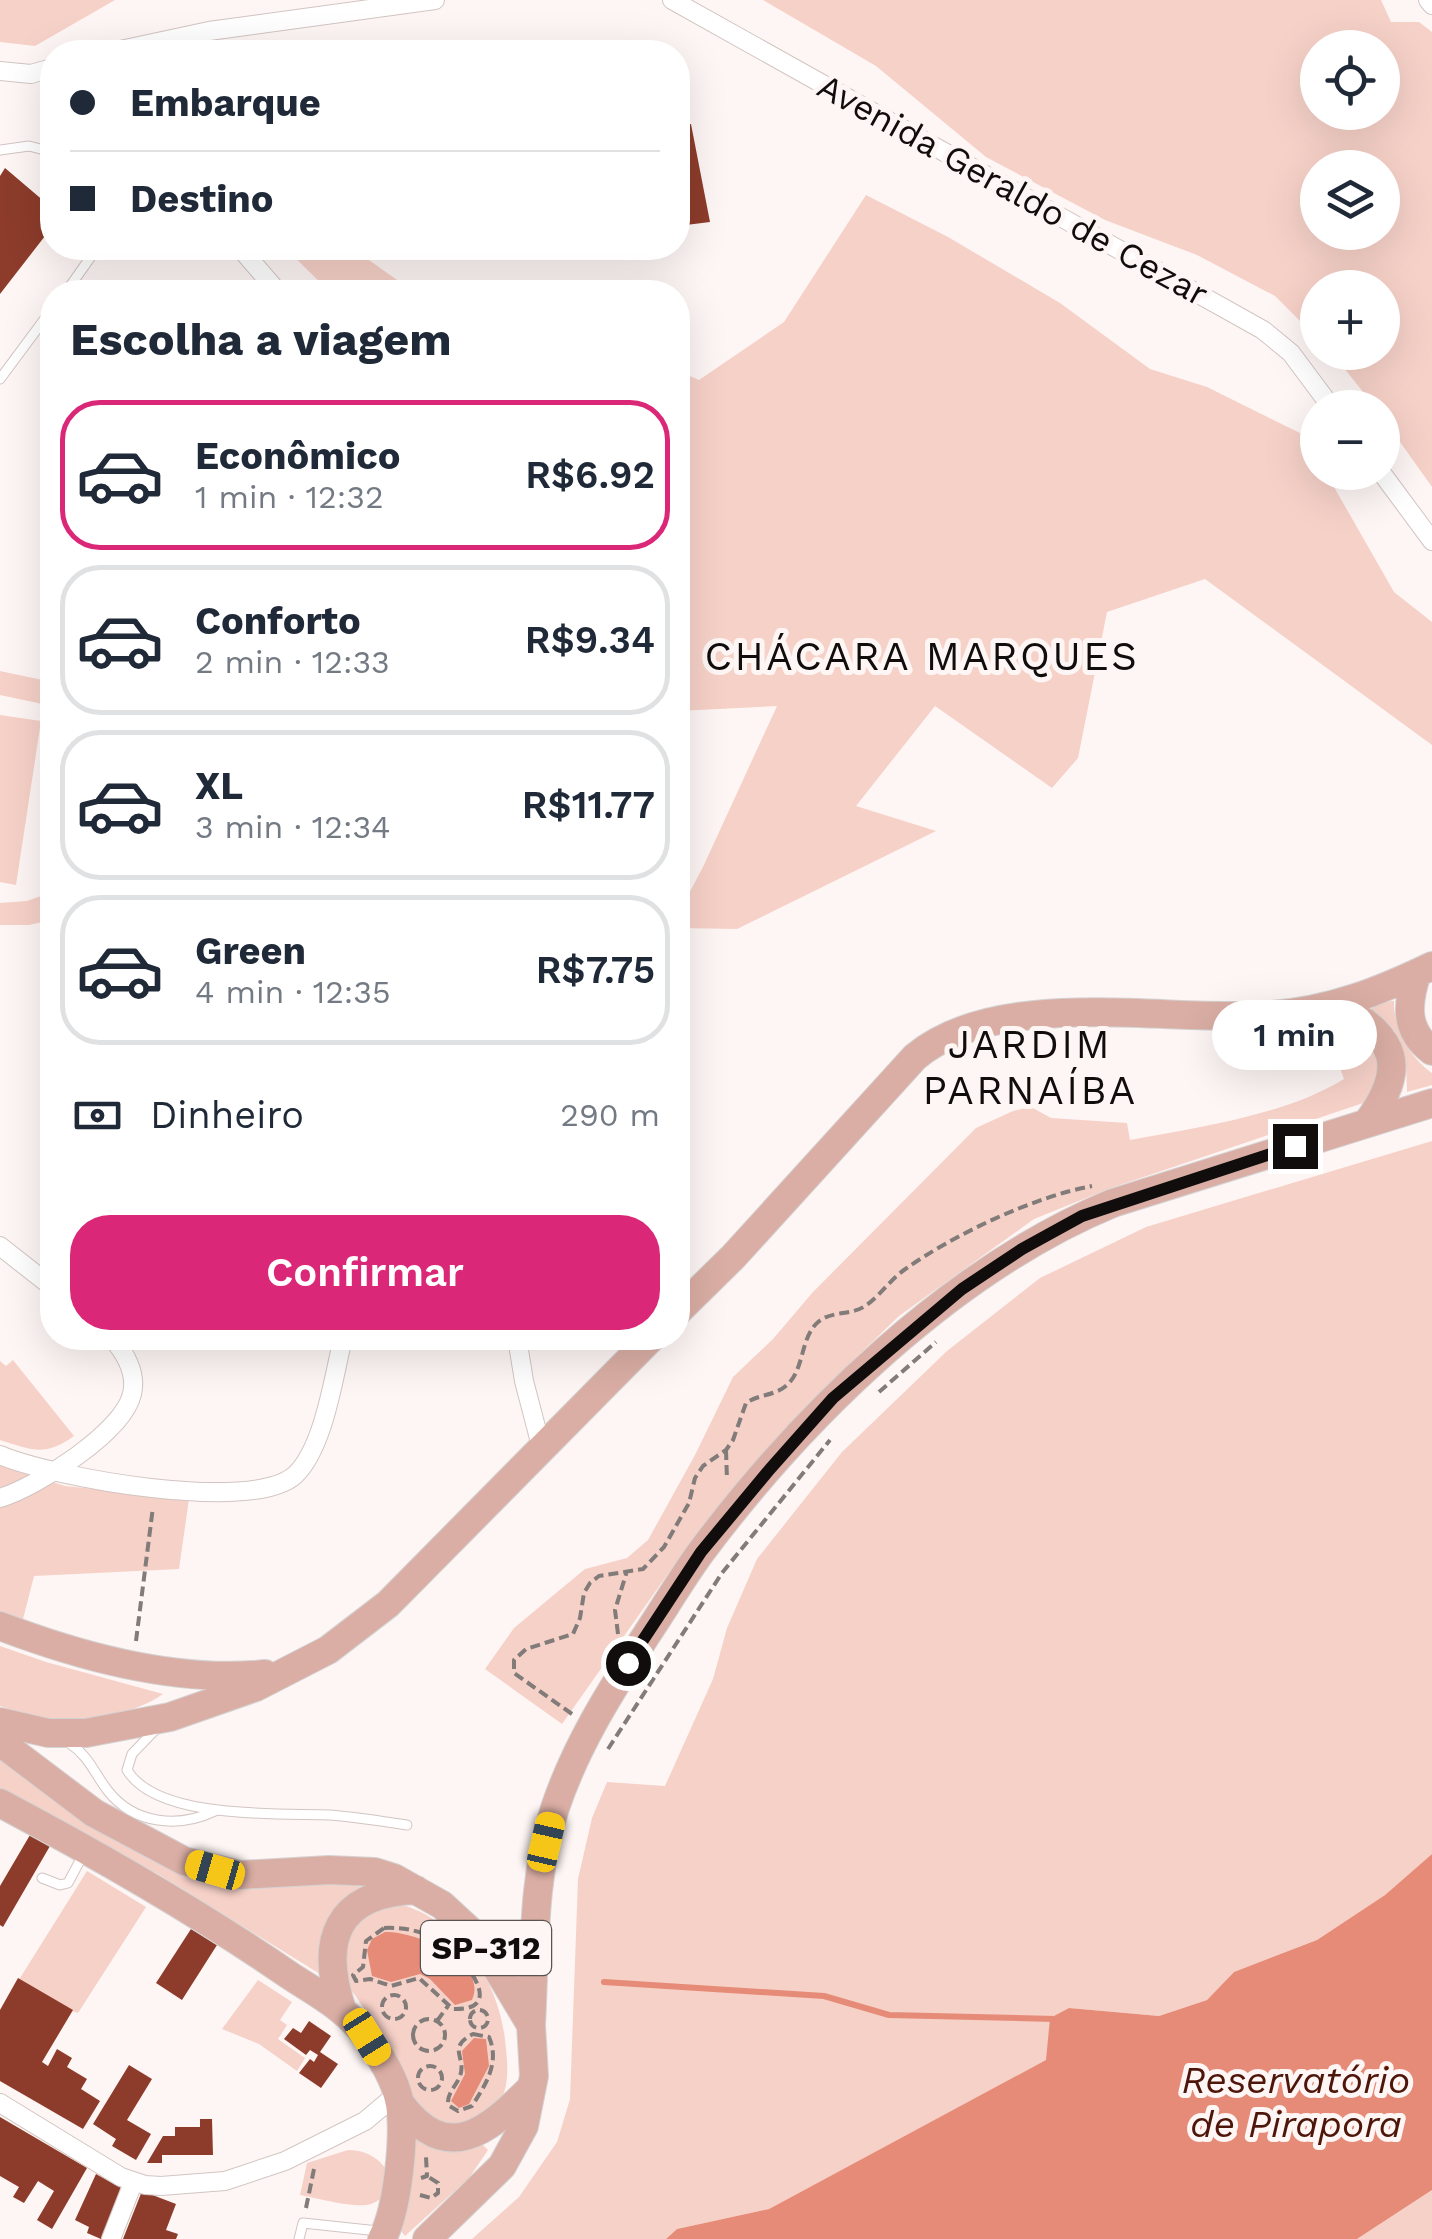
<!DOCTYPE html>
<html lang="pt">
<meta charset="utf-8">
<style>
:root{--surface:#fff;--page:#f2f2f3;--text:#1f2937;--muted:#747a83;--line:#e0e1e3;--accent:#db2777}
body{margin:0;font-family:"Work Sans",sans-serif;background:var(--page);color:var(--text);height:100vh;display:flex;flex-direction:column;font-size:38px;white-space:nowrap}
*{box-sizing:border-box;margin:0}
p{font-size:32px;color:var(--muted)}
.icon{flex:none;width:55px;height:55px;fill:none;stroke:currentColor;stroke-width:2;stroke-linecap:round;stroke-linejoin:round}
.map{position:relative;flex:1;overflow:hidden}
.drawer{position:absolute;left:40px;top:280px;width:650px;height:1070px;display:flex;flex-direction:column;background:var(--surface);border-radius:40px;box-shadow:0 10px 40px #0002}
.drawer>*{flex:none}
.hud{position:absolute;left:40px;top:40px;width:650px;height:220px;border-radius:40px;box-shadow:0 10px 40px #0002;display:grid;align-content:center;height:220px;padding:0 30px;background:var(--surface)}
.fabs{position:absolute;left:1300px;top:30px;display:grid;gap:20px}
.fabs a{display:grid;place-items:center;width:100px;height:100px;border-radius:50%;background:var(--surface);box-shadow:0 10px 40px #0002;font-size:50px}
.end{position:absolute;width:45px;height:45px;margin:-22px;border:12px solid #110d0c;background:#fff;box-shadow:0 0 0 5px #fff}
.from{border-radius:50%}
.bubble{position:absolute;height:70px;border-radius:35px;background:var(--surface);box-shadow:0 10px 40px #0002;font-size:32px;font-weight:600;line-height:70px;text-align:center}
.car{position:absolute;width:30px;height:60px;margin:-30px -15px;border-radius:12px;box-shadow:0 0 8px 2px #0007;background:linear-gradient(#f5c518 24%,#345 0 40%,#f5c518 0 76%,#345 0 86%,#f5c518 0)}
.hud b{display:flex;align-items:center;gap:35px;height:95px;font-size:38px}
.hud b+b{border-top:2px solid var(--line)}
.hud i{width:25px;height:25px;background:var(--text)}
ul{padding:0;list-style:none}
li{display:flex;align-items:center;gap:30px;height:150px;margin:0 20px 15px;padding:0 10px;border:5px solid var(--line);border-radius:40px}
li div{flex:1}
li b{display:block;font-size:38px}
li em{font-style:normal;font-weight:600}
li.selected{border-color:var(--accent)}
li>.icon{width:90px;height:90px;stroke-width:1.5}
h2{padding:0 30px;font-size:45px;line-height:120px}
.pay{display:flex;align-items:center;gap:25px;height:110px;padding:0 30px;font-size:38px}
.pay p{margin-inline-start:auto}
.primary-button{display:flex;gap:20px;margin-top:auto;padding:20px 30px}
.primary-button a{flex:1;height:115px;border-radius:40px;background:var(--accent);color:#fff;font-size:40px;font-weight:600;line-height:115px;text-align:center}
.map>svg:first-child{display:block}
</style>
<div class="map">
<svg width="1432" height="2239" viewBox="0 0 1432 2239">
<rect width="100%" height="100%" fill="#fef6f4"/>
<path fill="#f6d1c8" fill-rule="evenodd" d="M0 0H115L35 46 0 42Z
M763 0H1381L1391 22H1419L1432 32V487L1383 418 1382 408 1375 407 1332 353 1382 352V288H1318L1317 338 1275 296 1197 255 1105 220 986 157 876 66ZM1318 48H1382V112H1318ZM1318 168H1382V232H1318Z
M866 195 948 237 1060 303 1150 369 1207 387 1304 435 1317 458 1318 472 1326 473 1394 592 1432 622V745L1205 579 1107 612 1078 758 1052 788 935 706 856 806 936 831 737 929 678 928V914L703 867 777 706 678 711V371L699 380 784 322Z
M285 248H352L414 292H330Z
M0 671 52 682V709L38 703 0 695Z
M0 715 41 721 16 885 0 882Z
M52 892V920L29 925H0V903L27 901Z
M1394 1001C1393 1027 1410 1058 1432 1073V1085L1407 1092 1406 1062 1395 1032 1370 1010 1379 1002Z
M1332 1019C1359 1028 1370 1042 1381 1067L1369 1101 1111 1188 1034 1219 899 1316 812 1400 689 1544 562 1724 485 1669 514 1628 585 1569 627 1558 648 1540 695 1455 733 1377 773 1339 813 1292 976 1128 1013 1111 1031 1107 1051 1118 1127 1123 1130 1140C1196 1128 1286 1115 1344 1079L1322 1020Z
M1432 1141V1854L1385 1895 1317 1940 1234 1972 1207 2000 1159 2016 1069 2008 1050 2018 1047 2060 769 2209 677 2229 666 2239H472L519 2197 557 2142 570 2099 578 1879 592 1818 607 1782 665 1786 713 1679 727 1628 757 1559 842 1452 947 1351 1040 1278 1146 1227Z
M13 1360 74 1436C45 1457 32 1450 0 1440V1361L6 1366Z
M0 1465 65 1486 189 1499 179 1569 34 1576 22 1623 0 1616Z
M0 1646 46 1662 163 1694C139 1711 92 1723 63 1722 42 1722 20 1713 0 1706Z
M0 1754 166 1863 359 1885 360 1890C326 1917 319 1930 320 1974L160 1875 0 1789Z
M87 1871 146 1907 78 2013 72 2011 23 2094 0 2081V2010Z
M392 1902C460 1917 502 1984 506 2050 508 2067 509 2088 499 2103 494 2111 484 2118 477 2124L437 2123 413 2100 393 2050 345 1981 341 1962 355 1920Z
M258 1980 292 2002 280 2020 287 2025 278 2039 305 2058 297 2071 259 2044 222 2029Z
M414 2138 469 2148 482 2144 488 2150 469 2178 405 2236 401 2231 412 2181Z
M348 2150C386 2150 407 2190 371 2204 356 2209 317 2198 300 2195L307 2163Z
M1432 2190V2239H1357Z"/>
<path fill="#e68b77" d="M1432 1854V2190L1357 2239H666L677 2229 769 2209 1046 2060 1050 2018 1069 2008 1159 2016 1207 2000 1234 1972 1317 1940 1385 1895Z
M385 1932C415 1931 489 1961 472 2000L455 2005 430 1979 420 1974 391 1982 372 1976 367 1950 372 1939Z
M474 2038 486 2039 489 2066 469 2104 459 2108 451 2101 465 2074 462 2051Z"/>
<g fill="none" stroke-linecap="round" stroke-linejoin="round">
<path stroke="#e68b77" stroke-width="6" d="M604 1982 824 1996 889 2015 1055 2019"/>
</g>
<path fill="#8d3c2b" d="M691 124 710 222 678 226V126Z
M5 168 52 208V227L0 294V176Z
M30 1835 50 1846 3 1927 0 1925V1886Z
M191 1929 217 1945 182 2000 156 1983Z
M18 1978 73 2010 42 2062 48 2066 57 2049 72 2058 67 2067 87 2079 81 2089 100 2101 83 2129 0 2081V2010Z
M309 2021 331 2036 320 2052 338 2064 321 2088 299 2073 310 2059 314 2062 318 2055 310 2050 306 2055 284 2039 293 2028 301 2033Z
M129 2065 152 2079 127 2120 151 2134 136 2160 112 2146 116 2139 93 2124Z
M0 2117 87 2168 52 2229 37 2220 54 2191 38 2181 24 2203 13 2197 19 2187 0 2176Z
M200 2119H212L213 2155H162V2163H147L163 2136H175V2127H200Z
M96 2174 121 2188 101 2239 87 2233 89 2227 75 2220Z
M142 2191 176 2204 166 2230 178 2234 176 2239H123Z"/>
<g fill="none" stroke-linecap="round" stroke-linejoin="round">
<g stroke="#d2c5c2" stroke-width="11">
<path id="service" d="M0 150 29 146 52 152
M66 292 97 248
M0 379 52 309
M156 1729 132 1754 127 1770C157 1820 279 1813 329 1815 355 1817 381 1821 407 1825
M69 1743C89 1756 94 1773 108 1791 135 1825 179 1828 215 1811
M42 1878 60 1885 68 1883 85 1851
M299 2239 303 2223 378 2231"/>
</g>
<g stroke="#d2c5c2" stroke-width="20">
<path id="minor" d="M672 0 1263 330 1291 353 1332 408
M1428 0 1432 5
M111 52 209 31 435 0
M0 71 31 74 52 68
M240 248 278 292
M1381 472 1432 541
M0 1246 52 1287
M517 1338 524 1381 541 1446
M0 1455C51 1477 252 1514 295 1475 324 1448 334 1375 343 1338
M0 1498C36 1487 123 1433 132 1394 137 1373 125 1353 112 1338
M0 2103 121 2177 145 2185 161 2186 225 2181 285 2161 365 2121 396 2095
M111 2239 133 2183"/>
</g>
<g stroke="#d4d3d3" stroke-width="30">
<path id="primary" d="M1417 973C1407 1003 1404 1030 1432 1051
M1339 1005C1397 1039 1408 1067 1367 1123
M678 1311 733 1257 915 1057C1000 986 1168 1023 1272 1015 1330 1011 1380 991 1432 966
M0 1626C81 1657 178 1683 265 1674
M0 1722 48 1733H86L170 1717 256 1687 328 1650 388 1604 651 1338
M0 1742 94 1813 184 1861 240 1875 329 1870 375 1872 394 1878 442 1905 480 1940 531 2025 534 2076 524 2126 502 2166 427 2239
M0 1803C100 1856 196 1911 289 1975 316 1993 346 2008 366 2036 380 2054 396 2081 400 2104 405 2137 398 2209 382 2239
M342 2010C319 1940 336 1893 416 1890
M531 2025C535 1953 532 1877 555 1808 576 1745 612 1689 647 1634 665 1607 682 1578 701 1552 804 1414 953 1269 1113 1203L1432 1103
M400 2103C447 2166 487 2132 531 2088"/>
</g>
<path stroke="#817b79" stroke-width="4" stroke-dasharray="10 5" stroke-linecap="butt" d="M879 1392 936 1342
M726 1450 727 1480
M618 1634 615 1610 627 1571
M136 1641 153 1507
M572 1714 514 1673V1660L526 1649 573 1634 580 1618 584 1593 590 1583 599 1576 643 1569 664 1547 689 1503 695 1478 703 1466 726 1450 733 1440 746 1403C759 1394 775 1396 787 1385 804 1370 800 1341 816 1324 829 1310 851 1316 865 1306 880 1296 890 1280 904 1270 953 1235 1033 1197 1092 1186
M608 1749 722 1573 830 1440
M384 1928C404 1927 421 1931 438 1940 460 1953 511 2011 453 2009L419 1978 391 1986 370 1979 356 1981 353 1975 363 1967 366 1941Z
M382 2007a12 12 0 1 1 24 0a12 12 0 1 1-24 0Z
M470 2019a9 9 0 1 1 18 0a9 9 0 1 1-18 0Z
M413 2035a16 16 0 1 1 32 0a16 16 0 1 1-32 0Z
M437 2021 448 2006
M473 2034 489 2037C500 2063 486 2084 472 2106L458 2111 448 2105C447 2092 456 2087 460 2076 467 2057 446 2048 473 2034Z
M418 2078a12 12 0 1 1 24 0a12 12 0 1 1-24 0Z
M421 2178 427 2176 426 2157
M420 2195 431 2198 438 2193V2183L427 2176
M306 2208 314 2169"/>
<use href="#service" stroke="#fff" stroke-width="9"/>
<use href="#minor" stroke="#fff" stroke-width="18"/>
<use href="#primary" stroke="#daaea4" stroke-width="28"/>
</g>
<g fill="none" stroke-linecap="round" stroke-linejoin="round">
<path stroke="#110d0c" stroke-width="12" d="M628 1663 701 1552 770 1469 833 1398 962 1289 1022 1249 1082 1216 1295 1146"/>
</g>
<g text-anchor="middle" stroke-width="10" stroke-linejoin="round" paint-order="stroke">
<rect fill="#fef6f4" stroke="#585352" stroke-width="2.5" x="421" y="1921" width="130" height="54" rx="8"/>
<g font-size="32" font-weight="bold" fill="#110d0c">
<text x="486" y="1959">SP-312</text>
</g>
<g font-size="35" fill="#110d0c" stroke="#fef6f4">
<text transform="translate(1013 190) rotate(29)" y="12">Avenida Geraldo de Cezar</text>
</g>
<g font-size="38" font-style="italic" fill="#4e160a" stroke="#fef6f4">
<text x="1296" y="2093">Reservatório<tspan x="1296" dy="44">de Pirapora</tspan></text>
</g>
<g font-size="40" letter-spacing="2.5" fill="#110d0c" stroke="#fef6f4">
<text x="922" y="670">CHÁCARA MARQUES</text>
<text x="1030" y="1058">JARDIM<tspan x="1030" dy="46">PARNAÍBA</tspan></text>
</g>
</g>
</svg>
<div class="fabs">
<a><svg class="icon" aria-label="locate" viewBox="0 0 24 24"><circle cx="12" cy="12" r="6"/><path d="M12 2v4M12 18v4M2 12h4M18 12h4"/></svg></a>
<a><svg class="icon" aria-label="layers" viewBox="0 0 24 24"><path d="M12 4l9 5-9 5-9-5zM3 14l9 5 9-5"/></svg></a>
<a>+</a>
<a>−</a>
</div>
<i class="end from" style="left:628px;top:1663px"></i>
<i class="end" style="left:1295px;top:1146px"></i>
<div class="bubble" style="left:1212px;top:1000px;width:165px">1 min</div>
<i class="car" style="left:546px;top:1842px;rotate:13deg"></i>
<i class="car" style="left:215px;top:1870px;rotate:286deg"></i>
<i class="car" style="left:367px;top:2037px;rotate:148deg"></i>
<div class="hud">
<b><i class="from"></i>Embarque</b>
<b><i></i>Destino</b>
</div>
<section class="drawer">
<h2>Escolha a viagem</h2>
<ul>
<li class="selected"><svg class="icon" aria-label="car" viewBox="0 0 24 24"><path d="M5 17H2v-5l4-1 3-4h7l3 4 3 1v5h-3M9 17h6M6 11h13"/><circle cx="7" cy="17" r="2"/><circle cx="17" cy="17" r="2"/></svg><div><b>Econômico</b><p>1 min · 12:32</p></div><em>R$6.92</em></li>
<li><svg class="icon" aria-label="car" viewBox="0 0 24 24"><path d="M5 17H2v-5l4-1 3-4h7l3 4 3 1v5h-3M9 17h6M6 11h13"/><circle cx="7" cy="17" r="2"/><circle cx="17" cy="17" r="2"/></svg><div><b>Conforto</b><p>2 min · 12:33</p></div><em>R$9.34</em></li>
<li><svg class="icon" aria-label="car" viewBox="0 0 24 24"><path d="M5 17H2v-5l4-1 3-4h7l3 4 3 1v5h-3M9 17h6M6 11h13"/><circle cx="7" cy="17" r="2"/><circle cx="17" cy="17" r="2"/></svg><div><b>XL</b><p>3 min · 12:34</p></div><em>R$11.77</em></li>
<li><svg class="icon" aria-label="car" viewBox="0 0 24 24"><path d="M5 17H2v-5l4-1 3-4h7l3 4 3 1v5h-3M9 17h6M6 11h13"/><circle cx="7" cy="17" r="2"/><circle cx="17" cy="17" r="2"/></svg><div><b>Green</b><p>4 min · 12:35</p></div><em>R$7.75</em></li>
</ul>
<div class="pay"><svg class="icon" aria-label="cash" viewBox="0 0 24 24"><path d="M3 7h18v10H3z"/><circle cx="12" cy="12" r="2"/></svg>Dinheiro<p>290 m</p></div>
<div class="primary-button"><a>Confirmar</a></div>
</section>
</div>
